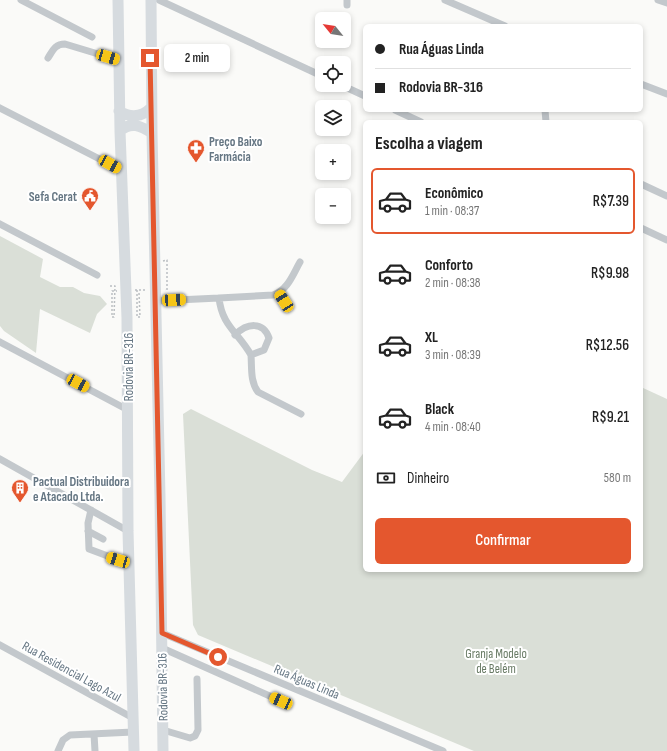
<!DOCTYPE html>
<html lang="pt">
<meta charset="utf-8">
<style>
:root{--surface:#fff;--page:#f6f6f6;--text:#222;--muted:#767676;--line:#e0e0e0;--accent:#e4572e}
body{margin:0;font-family:"Sofia Sans Condensed",sans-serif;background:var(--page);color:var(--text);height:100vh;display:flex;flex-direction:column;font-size:15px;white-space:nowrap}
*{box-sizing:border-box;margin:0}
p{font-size:13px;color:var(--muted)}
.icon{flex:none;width:22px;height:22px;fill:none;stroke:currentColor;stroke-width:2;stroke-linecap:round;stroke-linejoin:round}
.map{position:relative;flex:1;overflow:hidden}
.panel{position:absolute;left:363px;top:120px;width:280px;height:452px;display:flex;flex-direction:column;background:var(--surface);border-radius:6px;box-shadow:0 2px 6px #0003}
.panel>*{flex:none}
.guide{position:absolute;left:363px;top:24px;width:280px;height:88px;border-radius:6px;box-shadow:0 2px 6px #0003;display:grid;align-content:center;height:88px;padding:0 12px;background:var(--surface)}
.needle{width:26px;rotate:300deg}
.fabs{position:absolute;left:315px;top:12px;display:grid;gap:8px}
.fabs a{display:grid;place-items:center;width:36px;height:36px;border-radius:6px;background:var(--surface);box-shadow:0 2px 6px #0003;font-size:20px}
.end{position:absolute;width:18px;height:18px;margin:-9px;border:5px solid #e4572e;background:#fff;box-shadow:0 0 0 2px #fff}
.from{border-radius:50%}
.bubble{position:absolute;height:28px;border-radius:6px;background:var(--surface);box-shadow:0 2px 6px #0003;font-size:13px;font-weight:600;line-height:28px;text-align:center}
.car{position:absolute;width:12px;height:24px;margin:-12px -6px;border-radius:5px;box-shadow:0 0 3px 1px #0007;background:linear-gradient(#f5c518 24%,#345 0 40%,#f5c518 0 76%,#345 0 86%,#f5c518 0)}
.guide b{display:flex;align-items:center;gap:14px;height:38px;font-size:15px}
.guide b+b{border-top:1px solid var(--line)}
.guide i{width:10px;height:10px;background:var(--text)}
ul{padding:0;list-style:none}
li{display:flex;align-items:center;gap:12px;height:66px;margin:0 8px 6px;padding:0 4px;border:2px solid transparent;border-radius:6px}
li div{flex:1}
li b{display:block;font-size:15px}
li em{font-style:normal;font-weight:600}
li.active{border-color:var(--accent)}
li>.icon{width:36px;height:36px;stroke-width:1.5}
h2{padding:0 12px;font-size:18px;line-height:48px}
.pay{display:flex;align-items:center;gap:10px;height:44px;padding:0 12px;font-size:15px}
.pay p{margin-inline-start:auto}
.cta{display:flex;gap:8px;margin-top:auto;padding:8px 12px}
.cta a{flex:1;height:46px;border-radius:6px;background:var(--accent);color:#fff;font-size:16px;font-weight:600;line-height:46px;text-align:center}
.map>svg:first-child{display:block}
</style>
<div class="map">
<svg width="667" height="751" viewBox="0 0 667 751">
<rect width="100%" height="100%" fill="#fafaf8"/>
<path fill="#dadfd7" d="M0 236 43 259 40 277 60 287H73L84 293 100 296 107 304 97 314 90 333 40 309 36 353 4 331 0 326Z
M641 387 667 399V751H474L198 635 193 625 183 414 191 409 312 470 342 482 365 451V570H641Z"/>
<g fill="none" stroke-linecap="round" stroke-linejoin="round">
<path stroke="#bbbfc2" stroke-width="1.5" stroke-dasharray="2 2" stroke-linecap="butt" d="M163 261 167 260V290H165
M110 286H115L114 317H112V291H117
M135 290H147
M137 290V317H140L139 293"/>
<path stroke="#c3c8cc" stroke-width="7" d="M21 0 92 37
M159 0 322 76
M347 0V5
M445 0 505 26
M658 0 667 3
M48 58C53 50 55 44 65 44L118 60
M641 84 667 94
M341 85 365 96
M0 108 121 170
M395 110 421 122
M545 110 546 122
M641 184 667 196
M0 224 97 275
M641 228 667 240
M279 293 288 308
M156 301 219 298
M235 335C247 323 263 321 269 338L264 350 251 355C238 332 222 326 219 298L273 295C288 290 293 274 300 262
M0 342 128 410
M251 355C252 368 250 381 258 392L301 414
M0 459 128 531
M91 510 88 523 89 549 129 564
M88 531 103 539
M162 633 443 751
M0 645 133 718
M162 648 281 701
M163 730 190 738 195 736 198 730 197 679
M94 734 95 751
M58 751 63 740 70 735 133 732"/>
<path stroke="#d6dbdf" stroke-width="11" d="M118 0 120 131 127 318 128 531 134 751
M151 0 152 133 160 497 163 751
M119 111C130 118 142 117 151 108
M120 131C131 121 141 126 152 133"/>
</g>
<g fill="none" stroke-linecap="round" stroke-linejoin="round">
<path stroke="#e4572e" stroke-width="5" d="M150 58 162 633 218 657"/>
</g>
<defs>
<g id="pharmacy-pin" transform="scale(0.9)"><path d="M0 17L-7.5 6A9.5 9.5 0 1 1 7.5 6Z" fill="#e4572e" stroke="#fff"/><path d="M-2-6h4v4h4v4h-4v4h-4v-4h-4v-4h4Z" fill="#fff"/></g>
<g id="civic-pin" transform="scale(0.9)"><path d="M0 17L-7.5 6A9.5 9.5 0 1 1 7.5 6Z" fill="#e4572e" stroke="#fff"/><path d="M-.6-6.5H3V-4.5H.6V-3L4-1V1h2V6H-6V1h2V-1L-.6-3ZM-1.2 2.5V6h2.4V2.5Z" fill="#fff"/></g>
<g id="building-pin" transform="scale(0.9)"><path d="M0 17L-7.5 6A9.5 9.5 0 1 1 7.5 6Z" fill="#e4572e" stroke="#fff"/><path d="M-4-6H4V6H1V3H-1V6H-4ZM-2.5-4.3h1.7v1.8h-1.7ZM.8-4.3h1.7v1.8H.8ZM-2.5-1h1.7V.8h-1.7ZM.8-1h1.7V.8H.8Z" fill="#fff"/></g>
</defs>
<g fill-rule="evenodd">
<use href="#pharmacy-pin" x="196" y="148"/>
<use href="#civic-pin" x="90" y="196"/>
<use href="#building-pin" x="20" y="488"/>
</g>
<g text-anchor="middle" stroke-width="4" stroke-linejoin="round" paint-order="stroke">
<g font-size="13" font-weight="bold" fill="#657683" stroke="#fff" text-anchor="start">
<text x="209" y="146">Preço Baixo<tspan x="209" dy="15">Farmácia</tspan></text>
<text x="77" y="201" text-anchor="end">Sefa Cerat</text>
<text x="33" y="486">Pactual Distribuidora<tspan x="33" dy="15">e Atacado Ltda.</tspan></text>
</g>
<g font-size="13" fill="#657683" stroke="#fff">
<text transform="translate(128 367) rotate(-90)" y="5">Rodovia BR-316</text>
<text transform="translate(72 671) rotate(29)" y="5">Rua Residencial Lago Azul</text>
<text transform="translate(307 681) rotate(23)" y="5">Rua Águas Linda</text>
<text transform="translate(162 687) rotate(-91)" y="5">Rodovia BR-316</text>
</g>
<g font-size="13" fill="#687a64" stroke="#fff">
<text x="496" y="658">Granja Modelo<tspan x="496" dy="15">de Belém</tspan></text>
</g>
</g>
</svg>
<div class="fabs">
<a><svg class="needle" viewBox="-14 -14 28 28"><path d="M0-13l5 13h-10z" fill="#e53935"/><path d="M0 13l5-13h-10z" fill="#767676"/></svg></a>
<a><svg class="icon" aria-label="locate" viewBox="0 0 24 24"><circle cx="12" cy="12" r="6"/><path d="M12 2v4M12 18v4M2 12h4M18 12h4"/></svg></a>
<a><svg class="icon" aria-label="layers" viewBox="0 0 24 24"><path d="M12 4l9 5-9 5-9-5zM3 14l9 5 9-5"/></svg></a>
<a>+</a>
<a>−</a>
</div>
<i class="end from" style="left:218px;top:657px"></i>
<i class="end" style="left:150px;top:58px"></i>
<div class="bubble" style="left:164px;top:44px;width:66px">2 min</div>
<i class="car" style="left:108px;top:57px;rotate:106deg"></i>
<i class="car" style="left:110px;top:164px;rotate:119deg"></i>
<i class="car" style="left:174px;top:300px;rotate:87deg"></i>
<i class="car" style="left:284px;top:301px;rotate:327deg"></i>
<i class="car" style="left:78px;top:383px;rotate:118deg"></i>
<i class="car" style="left:118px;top:560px;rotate:287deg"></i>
<i class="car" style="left:281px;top:701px;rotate:294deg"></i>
<div class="guide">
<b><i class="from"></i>Rua Águas Linda</b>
<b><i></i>Rodovia BR-316</b>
</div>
<section class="panel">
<h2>Escolha a viagem</h2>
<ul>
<li class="active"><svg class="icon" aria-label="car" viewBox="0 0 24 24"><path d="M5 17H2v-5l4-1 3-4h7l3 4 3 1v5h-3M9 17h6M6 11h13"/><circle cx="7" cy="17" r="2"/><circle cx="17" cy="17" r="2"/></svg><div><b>Econômico</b><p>1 min · 08:37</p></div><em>R$7.39</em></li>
<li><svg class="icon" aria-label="car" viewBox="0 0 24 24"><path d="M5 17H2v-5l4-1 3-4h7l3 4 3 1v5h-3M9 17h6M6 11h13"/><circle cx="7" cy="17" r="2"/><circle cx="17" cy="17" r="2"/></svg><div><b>Conforto</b><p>2 min · 08:38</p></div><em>R$9.98</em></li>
<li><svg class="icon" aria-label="car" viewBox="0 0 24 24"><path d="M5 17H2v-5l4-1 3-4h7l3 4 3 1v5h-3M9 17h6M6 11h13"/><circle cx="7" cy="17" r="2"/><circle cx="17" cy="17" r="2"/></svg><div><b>XL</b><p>3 min · 08:39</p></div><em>R$12.56</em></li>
<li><svg class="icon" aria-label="car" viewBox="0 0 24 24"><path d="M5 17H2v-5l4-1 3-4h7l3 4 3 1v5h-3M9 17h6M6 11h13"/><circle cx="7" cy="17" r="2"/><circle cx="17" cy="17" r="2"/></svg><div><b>Black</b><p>4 min · 08:40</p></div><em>R$9.21</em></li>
</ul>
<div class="pay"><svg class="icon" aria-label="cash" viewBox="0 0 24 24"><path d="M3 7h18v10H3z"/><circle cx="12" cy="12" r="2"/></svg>Dinheiro<p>580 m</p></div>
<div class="cta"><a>Confirmar</a></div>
</section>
</div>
